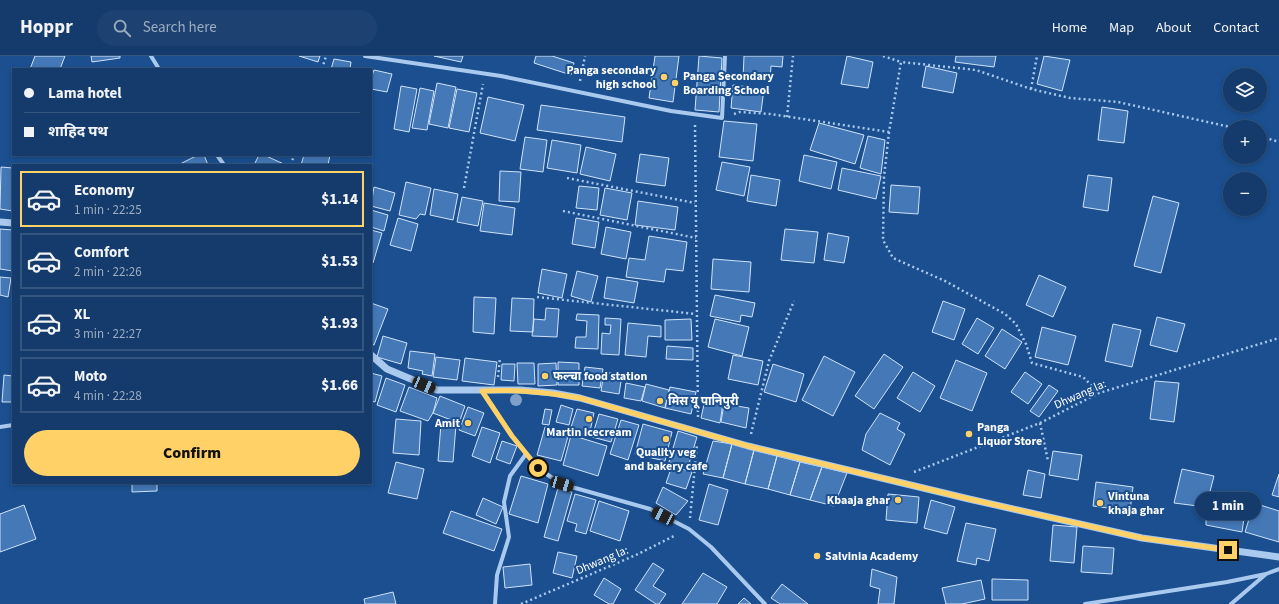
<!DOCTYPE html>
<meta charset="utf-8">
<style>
:root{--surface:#143b6b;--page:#1d4271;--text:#f1f3f6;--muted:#9dadc1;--line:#33557e;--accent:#ffd166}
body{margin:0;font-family:"Source Sans 3","Noto Sans Devanagari",sans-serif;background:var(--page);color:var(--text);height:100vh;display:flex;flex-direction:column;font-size:15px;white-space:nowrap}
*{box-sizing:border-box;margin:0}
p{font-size:13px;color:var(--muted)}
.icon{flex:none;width:22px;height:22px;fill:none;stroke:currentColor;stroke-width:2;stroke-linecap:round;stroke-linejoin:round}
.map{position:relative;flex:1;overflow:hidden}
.details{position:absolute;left:12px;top:108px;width:360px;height:320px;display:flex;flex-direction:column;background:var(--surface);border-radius:0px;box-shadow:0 2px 6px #0003,0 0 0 1px var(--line)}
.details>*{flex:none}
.guide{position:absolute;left:12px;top:12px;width:360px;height:88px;border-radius:0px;box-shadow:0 2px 6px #0003,0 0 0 1px var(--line);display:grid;align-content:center;height:88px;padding:0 12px;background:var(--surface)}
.buttons{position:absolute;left:1223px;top:12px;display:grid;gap:8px}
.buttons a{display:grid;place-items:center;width:44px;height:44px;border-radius:50%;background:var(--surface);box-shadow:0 2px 6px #0003,0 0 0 1px var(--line);font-size:20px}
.end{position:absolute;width:18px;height:18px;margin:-9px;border:5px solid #ffd166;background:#111;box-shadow:0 0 0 2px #111}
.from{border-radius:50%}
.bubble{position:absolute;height:28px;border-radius:14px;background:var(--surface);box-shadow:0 2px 6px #0003,0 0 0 1px var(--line);font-size:13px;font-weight:800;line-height:28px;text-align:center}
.car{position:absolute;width:12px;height:24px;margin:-12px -6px;border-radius:5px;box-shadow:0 0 3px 1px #0007;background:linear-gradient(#222 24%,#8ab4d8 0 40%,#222 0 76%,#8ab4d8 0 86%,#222 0)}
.guide b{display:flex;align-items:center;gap:14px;height:38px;font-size:15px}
.guide b+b{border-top:1px solid var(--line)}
.guide i{width:10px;height:10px;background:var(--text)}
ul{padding:7px 0 0;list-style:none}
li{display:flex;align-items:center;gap:12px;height:56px;margin:0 8px 6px;padding:0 4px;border:2px solid var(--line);border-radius:0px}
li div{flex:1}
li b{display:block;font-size:15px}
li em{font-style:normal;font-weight:800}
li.active{border-color:var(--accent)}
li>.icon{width:36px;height:36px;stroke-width:1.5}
.action{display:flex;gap:8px;margin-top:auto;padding:8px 12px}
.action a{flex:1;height:46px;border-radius:24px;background:var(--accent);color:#111;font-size:16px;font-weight:800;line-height:46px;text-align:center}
header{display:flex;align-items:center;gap:24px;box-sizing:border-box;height:56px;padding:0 20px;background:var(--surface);border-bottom:1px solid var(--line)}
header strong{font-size:19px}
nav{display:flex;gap:22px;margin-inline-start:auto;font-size:14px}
.search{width:280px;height:36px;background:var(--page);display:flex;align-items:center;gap:10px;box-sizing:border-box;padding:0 14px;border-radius:22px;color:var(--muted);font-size:15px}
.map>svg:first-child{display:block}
</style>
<header>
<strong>Hoppr</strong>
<div class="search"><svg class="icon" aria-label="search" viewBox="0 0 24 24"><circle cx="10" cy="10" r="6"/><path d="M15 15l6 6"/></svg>Search here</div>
<nav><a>Home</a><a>Map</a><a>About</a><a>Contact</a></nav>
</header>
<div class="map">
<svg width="1279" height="548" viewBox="0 0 1279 548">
<rect width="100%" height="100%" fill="#1b4f8f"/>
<path fill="#4478b7" stroke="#cfe3fa" d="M35 0H65L60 13H30Z
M91 0H120V2L92 6Z
M299 0H320L318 6Z
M434 0H463L461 6Z
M536 0H552L574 7 571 19 534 7Z
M655 0H679L673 46 649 42Z
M699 0 722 2 719 56 695 54Z
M744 0H783L782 11 771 10 770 24 743 23Z
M847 0 873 6 868 32 841 28Z
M956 0H996L994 11 955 6Z
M1044 0 1070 4 1062 35 1037 28Z
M334 3 351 6 350 13H331Z
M926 10 957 17 953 37 922 31Z
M374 14 392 18 387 36 371 33V22Z
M437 27 456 31 448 72 429 68Z
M733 29 764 33 761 56 731 52Z
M401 30 417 33 409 76 394 73Z
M420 32 434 35 427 74 412 72Z
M457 33 477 37 469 76 449 72Z
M488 41 524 49 515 85 480 77Z
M541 49 625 61 622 86 537 74Z
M1102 51 1128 55 1124 87 1098 84Z
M724 65 757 68 753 105 719 101Z
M819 67 864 79 855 108 810 94Z
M868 80 885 84 881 118 860 112Z
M525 81 547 84 543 116 520 113Z
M552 84 581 89 577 117 547 112Z
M586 91 616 98 610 125 580 118Z
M640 98 669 102 665 130 636 126Z
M198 99H204L208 109H178Z
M259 99H264L286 109H254Z
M304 99H330L328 109H301Z
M804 99 837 106 831 133 799 125Z
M722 106 750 111 744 140 716 134Z
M1 111 13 112V155L0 153Z
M842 112 881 120 876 143 838 134Z
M500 115 521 116 519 146 499 145Z
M751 119 780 124 776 150 747 145Z
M1088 119 1112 122 1108 155 1083 151Z
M406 126 431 132 425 159 420 158 416 163 399 159Z
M891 129 920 131 918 158 889 156Z
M579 130 599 132 597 154 576 152Z
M374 131 395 137 390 155 371 150Z
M605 132 632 137 627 164 600 159Z
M434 133 458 138 453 164 430 159Z
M1153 140 1179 147 1161 217 1134 210Z
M462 141 483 145 478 170 457 166Z
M638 145 678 151 675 174 635 169Z
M484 147 515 152 512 179 480 175Z
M371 154 388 159 384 175 371 171Z
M398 162 418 168 411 195 390 189Z
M576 162 599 166 595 192 572 188Z
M606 171 631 176 626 203 601 198Z
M0 173 13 174V215L0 213Z
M785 173 818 176 814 207 781 204Z
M371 174 382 177 373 207 371 206Z
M828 177 849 181 844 207 824 204Z
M649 180 687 186 683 215 666 213 664 226 626 221 629 202 645 204Z
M713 203 751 206 749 236 711 233Z
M542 213 567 218 562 242 538 237Z
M577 215 598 220 591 246 571 240Z
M1039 219 1066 231 1053 261 1026 249Z
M0 221 11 222 8 241 0 239Z
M607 221 638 226 634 247 604 242Z
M715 239 755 247 752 261 741 259 740 266 710 260Z
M474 241 496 242 494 278 473 276Z
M512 242 534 243 533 276 510 275Z
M943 245 965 253 954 284 932 276Z
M371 247 388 253 374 289 371 288Z
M546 252 559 253 557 281 532 280 534 263 545 264Z
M577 258 599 259 598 293 575 292 576 281H586L587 265 576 264Z
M1157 261 1185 268 1177 296 1150 289Z
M605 262 621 263 619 299 601 298 602 277 610 278 611 269H605Z
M977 262 994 272 978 298 962 288Z
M691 263 692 284H665V264Z
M715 263 749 271 742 300 708 291Z
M628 267 661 270V281L648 280 646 301 625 299Z
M1113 268 1141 274 1132 311 1105 305Z
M1042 271 1076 280 1068 309 1035 301Z
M1002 273 1022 286 1005 313 985 300Z
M383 280 407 287 401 308 377 301Z
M667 290 693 292V304L666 303Z
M410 295 435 298 432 320 422 318 423 315 408 312Z
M884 298 903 311 874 353 855 340Z
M733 299 763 305 758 329 728 323Z
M824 300 855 316 833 360 802 344Z
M436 301 460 304 457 324 433 321Z
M465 302 497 306 494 329 462 325Z
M956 304 987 317 972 355 940 342Z
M558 306 579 307V329H558Z
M517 307H534L535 328H518Z
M556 307 557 329 538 330V308Z
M502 308H515L514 325 501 324Z
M773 308 804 318 796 346 764 336Z
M585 311 603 313 600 332 582 330Z
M604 316 622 319 619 338 601 335Z
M913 316 935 330 920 356 897 342Z
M1025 316 1042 328 1028 348 1011 336Z
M371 317 382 320 375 346 371 345Z
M4 319 13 320V346H2Z
M386 322 405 329 396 356 377 349Z
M1155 325 1179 327 1174 366 1150 363Z
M626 327 645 331 641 345 624 342Z
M646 328 669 334 665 352 642 345Z
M1049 329 1058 335 1039 361 1030 355Z
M409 331 437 342 433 357 428 365 400 355Z
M670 331 696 336 691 358 665 352Z
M440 340 465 350 459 367 433 357Z
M705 344 723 347 720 367 701 362Z
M724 348 749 352 746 372 721 366Z
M561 349 573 353 569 369 556 366Z
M468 351 484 357 475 380 459 374Z
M545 353 552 354 549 369 542 368Z
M577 353 594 357 589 380 569 377Z
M880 357 900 367 897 373 905 378 890 409 862 394 866 378Z
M599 358 618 363 611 386 592 381Z
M396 363 421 365 419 399 393 397Z
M621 364 639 369 628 404 610 398Z
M441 368 456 369 453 406 438 405Z
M643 368 672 376 665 405 635 398Z
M482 371 500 377 490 407 472 400Z
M545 371 569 377 561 405 537 399Z
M678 375 697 381 688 411 669 406Z
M571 379 607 390 598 420 563 409Z
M502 385 517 390 510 408 496 403Z
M713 385 732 388 723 422 703 418Z
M732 388 754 394 745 428 723 422Z
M754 394 777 400 768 433 745 428Z
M1053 395 1082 399 1078 424 1049 419Z
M777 400 800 406 790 439 768 433Z
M396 406 424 413 417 443 388 437Z
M800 406 822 411 810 444 790 439Z
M672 410 692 416 686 433 666 427Z
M822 411 847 417 834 450 810 444Z
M1182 413 1214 420 1206 451 1174 447Z
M1028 414 1045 418 1041 442 1023 439Z
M1279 418V441L1272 439Z
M521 420 548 428 538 467 509 458Z
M1096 426 1133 431 1130 455 1093 450Z
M132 427H157V435L132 436Z
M709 428 728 434 718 469 699 464Z
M663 431 688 445 676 459 656 447Z
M558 432 572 436 558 485 544 481Z
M575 438 596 444 586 478 575 475 577 468 567 465Z
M888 438 919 441 917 467 886 464Z
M483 442 503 451 496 468 476 459Z
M931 444 955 451 947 478 924 472Z
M599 445 629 455 620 485 590 475Z
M1254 447 1279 455V486L1245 476Z
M24 449 36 483 0 496V458Z
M1206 451 1245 455 1242 476 1206 469Z
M451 455 502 473 494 495 443 477Z
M966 467 996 473 989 505 977 502 976 509 957 505Z
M1053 469 1077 471 1074 507 1050 505Z
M1083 490 1114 492 1112 518 1081 516Z
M558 496 577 500 572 522 553 517Z
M653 507 664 514 653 530 666 538 659 548H656L635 534Z
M530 508 532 529 505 532 503 511Z
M872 513 897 521 894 548H878L880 533 870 530Z
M703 517 727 531 717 548H682Z
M604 522 621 533 613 548H609L594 539Z
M992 523 1028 524V544H992Z
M981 524 985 543 962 548H946L942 532Z
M782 528 808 548H780L771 542Z
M393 536 396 548H365L364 543Z
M744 542 751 548H738Z"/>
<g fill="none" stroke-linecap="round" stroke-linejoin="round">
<path stroke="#a9c9ee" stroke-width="2.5" stroke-dasharray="2 3" stroke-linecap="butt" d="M883 0 901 6
M322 13 326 0
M580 25 585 0
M1031 33 1037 0
M734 58 740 56 770 58 889 76 901 6 976 14 1031 33 1070 42 1118 46 1230 71
M787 61 793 0
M695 69 698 362
M889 76 884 121 883 184 893 202 945 225 1005 258 1016 268 1026 288 1032 307 1083 321 1099 337
M1260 80 1279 86
M291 109 294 99
M567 122 695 147
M464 132 483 28
M563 155 696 182
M537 241 696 258
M498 321 500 302
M1040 367 1048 405
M751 378 769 305 794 245
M914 416 1040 367 1099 337 1279 282
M690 462 697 389
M521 548 636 499 676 479"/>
<path stroke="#a9c9ee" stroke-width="4" d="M151 0 159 13
M365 0 501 20 671 55 722 62 725 0
M217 99 224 109
M482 335 512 380 538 412 561 428 650 453 689 473 711 491 765 548
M0 371 13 369
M495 548 497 519 509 481 504 446 510 420 526 398
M1085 548 1227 526 1266 518 1279 513
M1231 548 1266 518"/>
<path stroke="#a9c9ee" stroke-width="7" d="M0 166 13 167
M371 299 387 313 437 334H520L553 337 580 342 748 390 969 443 1142 482 1279 501"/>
</g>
<circle fill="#7ea0ca" cx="516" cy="344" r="6"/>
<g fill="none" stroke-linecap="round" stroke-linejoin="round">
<path stroke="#ffd166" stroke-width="5" d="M538 412 512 380 482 335C515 333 547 336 580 342L748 390 969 443 1142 482 1228 494"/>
</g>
<g fill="#ffd166" stroke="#1b4f8f" stroke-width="1.5">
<circle cx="664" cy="21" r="4"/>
<circle cx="675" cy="27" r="4"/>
<circle cx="545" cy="320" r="4"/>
<circle cx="660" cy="345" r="4"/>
<circle cx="589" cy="363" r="4"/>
<circle cx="468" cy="367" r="4"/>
<circle cx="969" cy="378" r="4"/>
<circle cx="666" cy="383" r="4"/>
<circle cx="898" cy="444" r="4"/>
<circle cx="1100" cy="447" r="4"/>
<circle cx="817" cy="500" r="4"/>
</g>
<g text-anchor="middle" stroke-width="4" stroke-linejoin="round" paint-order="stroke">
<g font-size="12" font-weight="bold" fill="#fff" stroke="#1b4f8f" text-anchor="start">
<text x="656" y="18" text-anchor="end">Panga secondary<tspan x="656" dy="14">high school</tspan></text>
<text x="683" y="24">Panga Secondary<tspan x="683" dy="14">Boarding School</tspan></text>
<text x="553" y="324">फल्चा food station</text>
<text x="668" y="349">मिस यू पानिपुरी</text>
<text x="460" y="371" text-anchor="end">Amit</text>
<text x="977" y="375">Panga<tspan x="977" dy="14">Liquor Store</tspan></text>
<text x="589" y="380" text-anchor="middle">Martin Icecream</text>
<text x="666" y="400" text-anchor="middle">Quality veg<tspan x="666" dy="14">and bakery cafe</tspan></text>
<text x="1108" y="444">Vintuna<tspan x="1108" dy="14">khaja ghar</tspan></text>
<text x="890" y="448" text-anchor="end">Kbaaja ghar</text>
<text x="825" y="504">Salvinia Academy</text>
</g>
<g font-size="12" fill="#fff" stroke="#1b4f8f">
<text transform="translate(1080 338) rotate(-24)" y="4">Dhwang la:</text>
<text transform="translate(602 504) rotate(-23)" y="4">Dhwang la:</text>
</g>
</g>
</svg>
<div class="buttons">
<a><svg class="icon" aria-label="layers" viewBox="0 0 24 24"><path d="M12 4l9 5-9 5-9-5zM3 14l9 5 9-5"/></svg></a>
<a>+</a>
<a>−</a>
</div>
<i class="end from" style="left:538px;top:412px"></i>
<i class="end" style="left:1228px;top:494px"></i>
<div class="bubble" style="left:1195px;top:436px;width:66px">1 min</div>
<i class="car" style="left:424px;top:329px;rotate:113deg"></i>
<i class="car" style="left:562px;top:428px;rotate:106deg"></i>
<i class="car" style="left:663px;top:460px;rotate:296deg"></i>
<div class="guide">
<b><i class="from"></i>Lama hotel</b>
<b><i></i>शाहिद पथ</b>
</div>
<section class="details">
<ul>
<li class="active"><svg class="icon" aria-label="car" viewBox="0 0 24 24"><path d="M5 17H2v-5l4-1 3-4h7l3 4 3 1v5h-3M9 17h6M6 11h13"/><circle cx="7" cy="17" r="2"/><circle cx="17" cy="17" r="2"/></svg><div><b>Economy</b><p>1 min · 22:25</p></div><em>$1.14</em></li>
<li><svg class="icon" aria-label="car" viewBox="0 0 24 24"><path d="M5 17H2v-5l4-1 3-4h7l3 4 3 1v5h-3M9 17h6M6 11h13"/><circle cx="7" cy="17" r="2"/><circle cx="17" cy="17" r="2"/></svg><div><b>Comfort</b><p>2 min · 22:26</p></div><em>$1.53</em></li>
<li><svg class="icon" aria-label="car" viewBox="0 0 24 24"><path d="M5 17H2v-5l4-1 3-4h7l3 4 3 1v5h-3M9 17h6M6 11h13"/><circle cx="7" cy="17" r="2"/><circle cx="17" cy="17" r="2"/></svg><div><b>XL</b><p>3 min · 22:27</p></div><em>$1.93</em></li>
<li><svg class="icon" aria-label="car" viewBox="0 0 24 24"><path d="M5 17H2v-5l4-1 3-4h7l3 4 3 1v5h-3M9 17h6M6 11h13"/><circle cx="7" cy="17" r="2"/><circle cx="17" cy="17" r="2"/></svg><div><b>Moto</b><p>4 min · 22:28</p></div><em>$1.66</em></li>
</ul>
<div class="action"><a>Confirm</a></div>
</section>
</div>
